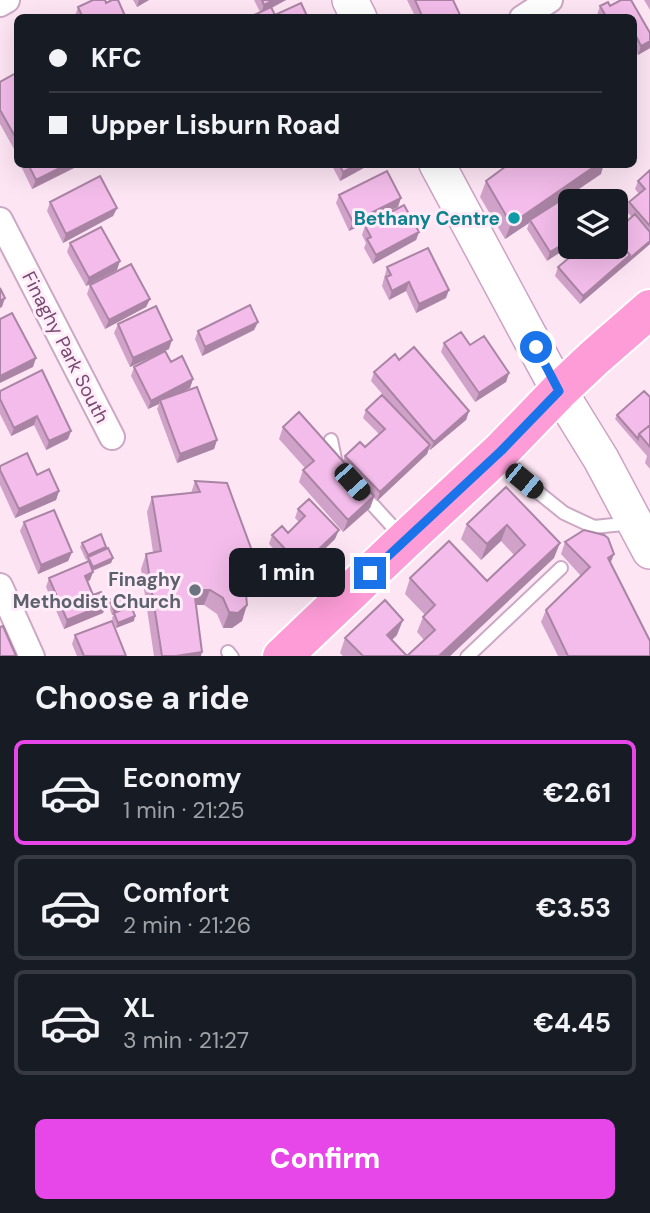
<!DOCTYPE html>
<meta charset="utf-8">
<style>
:root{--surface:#171b24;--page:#20242c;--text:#f1f3f6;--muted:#9ea1a6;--line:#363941;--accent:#e747e9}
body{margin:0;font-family:"DM Sans",sans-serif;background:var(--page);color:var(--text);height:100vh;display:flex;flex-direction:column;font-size:26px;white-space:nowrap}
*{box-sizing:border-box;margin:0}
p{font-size:23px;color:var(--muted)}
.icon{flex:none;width:38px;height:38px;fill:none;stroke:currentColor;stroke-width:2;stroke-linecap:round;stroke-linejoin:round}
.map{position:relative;height:656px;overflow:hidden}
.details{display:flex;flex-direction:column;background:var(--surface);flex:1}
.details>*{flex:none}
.top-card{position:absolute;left:14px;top:14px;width:623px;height:154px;border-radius:10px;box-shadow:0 7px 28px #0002;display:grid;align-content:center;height:154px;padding:0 35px;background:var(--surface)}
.tools{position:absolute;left:558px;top:189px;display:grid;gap:14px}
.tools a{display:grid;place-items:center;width:70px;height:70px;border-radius:10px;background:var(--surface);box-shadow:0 7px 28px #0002;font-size:35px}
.end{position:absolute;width:32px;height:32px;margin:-16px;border:9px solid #1a73e8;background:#fff;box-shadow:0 0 0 4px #fff}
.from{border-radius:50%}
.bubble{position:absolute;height:49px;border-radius:10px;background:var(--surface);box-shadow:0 7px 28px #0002;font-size:23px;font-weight:800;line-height:49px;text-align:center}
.car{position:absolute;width:21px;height:42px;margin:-21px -10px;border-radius:9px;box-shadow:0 0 5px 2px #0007;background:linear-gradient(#222 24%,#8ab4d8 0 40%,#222 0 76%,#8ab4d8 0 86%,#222 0)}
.top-card b{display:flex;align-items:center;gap:24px;height:66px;font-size:26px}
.top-card b+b{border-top:2px solid var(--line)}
.top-card i{width:18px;height:18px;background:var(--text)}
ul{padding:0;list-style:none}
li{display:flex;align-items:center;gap:21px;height:105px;margin:0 14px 10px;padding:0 21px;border:4px solid var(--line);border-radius:10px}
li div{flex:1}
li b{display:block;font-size:26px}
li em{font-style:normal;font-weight:800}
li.active{border-color:var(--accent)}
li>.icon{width:63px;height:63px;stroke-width:1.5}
h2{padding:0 35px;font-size:32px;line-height:84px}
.button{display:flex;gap:14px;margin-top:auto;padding:14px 35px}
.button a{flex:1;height:80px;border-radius:10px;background:var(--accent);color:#fff;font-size:28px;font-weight:800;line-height:80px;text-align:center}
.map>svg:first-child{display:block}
</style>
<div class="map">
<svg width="650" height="657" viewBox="0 0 650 657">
<rect width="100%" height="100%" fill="#fde5f4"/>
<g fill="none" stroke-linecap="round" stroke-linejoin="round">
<g stroke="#cca8c5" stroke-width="16">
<path id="lane" d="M331 440 336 464
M503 454 524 481 564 513 594 527 633 523
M362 493 402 537
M228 652 232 657
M467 657 561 568"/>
</g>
<g stroke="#cca8c5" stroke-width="28">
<path id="street" d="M0 4 7 0
M522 18 550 0
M0 220 112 437
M0 586 32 657"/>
</g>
<g stroke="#cda3c5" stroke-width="38">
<path id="secondary" d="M350 0 359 18
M437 164 525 328 559 391 601 459 650 551"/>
</g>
<g stroke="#fff" stroke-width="42">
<path id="primary" d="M282 657 405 540 501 451 559 391 594 358 650 309"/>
</g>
<use href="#lane" stroke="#fff" stroke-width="12"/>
<use href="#street" stroke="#fff" stroke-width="24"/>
<use href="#secondary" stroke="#fff" stroke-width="35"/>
<use href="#primary" stroke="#fd9cd7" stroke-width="38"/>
</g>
<path fill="#d1a2c9" d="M133 0H149L137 7Z
M254 0H286L272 8 275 15 308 18H251L252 16 260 12Z
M407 0H453L461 18H416Z
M621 0H631L650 33V48L638 55 634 47V18H599L597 15 600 6 608 2 610 6Z
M644 0H650V10Z
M106 3 126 18H76L75 16 78 7Z
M18 72V147L14 149 0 124V82Z
M20 164H82L32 189Z
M331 164H371L340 181Z
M650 170V244L580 304 555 276 558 267 590 251 616 247 632 217 626 211 629 202 639 194 635 189 638 181Z
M601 174 563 200 570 212 547 261 527 229 529 223 505 239 480 197 486 181Z
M339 195 398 207 349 231 336 203Z
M50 202 117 208 113 216 63 243 47 211Z
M365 226 419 232 416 240 373 264 364 248 366 243 362 235Z
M70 243 117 270 86 286 67 252Z
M387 267 446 298 416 313 406 291 389 300 382 286Z
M90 285 150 299 146 307 105 329 87 294Z
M258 322 254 330 202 356 195 339 198 331Z
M118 324 169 349 130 367 114 333Z
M444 343 470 345 509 373 506 382 475 402 441 352Z
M399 360 469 411 466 420 430 450 429 449 427 454 377 501 374 498 370 508 343 532 299 482 303 470 305 468 279 439 283 427 343 461 345 456 365 447 379 434 363 418 366 410 384 396 371 381 374 372Z
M171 362 193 379 190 388 179 393 217 440 214 449 177 463 157 409 159 404 148 409 131 376 134 367Z
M0 391 71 431 68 439 46 450 34 425 11 436 0 414Z
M650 397V469L645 463 647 456 615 419 617 415Z
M0 466 37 475 59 491 56 500 15 518 0 485Z
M195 481 246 594 242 621 232 628H223L217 614 204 605H196L201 656H154L141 569 146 554 153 552 147 512 152 497 191 493Z
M506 487 554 558 450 656H343L340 653 345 638 397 635 392 640 407 656 424 640 417 632 423 617 425 615 405 594 410 578 487 581 514 555 501 541 481 560 461 539 467 524Z
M298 509 335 539 298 575 269 544 272 535 288 533 299 522 295 518Z
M24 522 72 552 68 561 38 574 20 531Z
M565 542 610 564 650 656H558L541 622 546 610 581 576 561 554Z
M82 543 106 547 105 549 113 558 111 563 93 571 90 580 87 582 93 595 106 604 103 613 64 629 46 587 49 578 87 562V559L86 560 80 547Z
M109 600 132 603 131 606 134 621 116 628 112 618 114 614 112 615 108 604Z
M75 635 126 656H77L72 644Z"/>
<path fill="#aa84a4" d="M139 0H149L137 7Z
M273 0H286L261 13 264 5Z
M650 41V48L638 55 641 46Z
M68 164H82L32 189 36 180Z
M357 164H371L340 181 343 172Z
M598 164H604L601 174 531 221 530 220 529 223 505 239 511 224Z
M401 198 398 207 349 231 353 222Z
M117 208 113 216 63 243 66 234Z
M419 232 416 240 373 264 376 255Z
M570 240V246L547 261 550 252Z
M650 241V244L580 304 583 296 630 255Z
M120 261 117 270 86 286 89 278Z
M409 282 406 291 389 300 392 291Z
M449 290 446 298 416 313 419 304Z
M5 298 2 307 0 308V301Z
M150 299 146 307 105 329 109 320Z
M258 322 254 330 202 356 205 347Z
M172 340 169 349 130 367 133 358Z
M36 358 33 367 0 383V376Z
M509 373 506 382 475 402 479 393Z
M193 379 190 388 161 403 160 400 159 404 148 409 151 401Z
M469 411 466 420 430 450 434 442Z
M37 416 34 425 11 436 14 428Z
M71 431 68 439 46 450 49 441Z
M217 440 214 449 177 463 180 454Z
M430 445 427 454 377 501 380 492Z
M59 491 56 500 15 518 19 509Z
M374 496 370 508 343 532 348 520Z
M507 525 501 541 481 560 487 544Z
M339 530 335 539 298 575 301 566Z
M560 543 554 558 450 656H439Z
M72 552 68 561 38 574 41 565Z
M614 554 609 567 608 558Z
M113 558 111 563 91 571 93 567Z
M93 572 90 580 81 584 85 576Z
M194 590H210L204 605H188Z
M132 603 130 607 112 615 114 610Z
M106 604 103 613 64 629 67 620Z
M247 605 242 621 232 628H223L229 612Z
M135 616 134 621 116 628 118 623Z
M403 620 397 635 381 650 387 635Z
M202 652 201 656H176Z"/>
<path fill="#f3bcea" stroke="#aa84a4" stroke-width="2" d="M93 0H105L106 3 112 0H118L126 18H83L78 7Z
M262 0H273L264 5Z
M415 0H453L461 17 423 18Z
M621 0H631L650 33V41L641 46 637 38 634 40V18H607L600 6 608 2 610 6Z
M301 3 308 18H253L252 16 271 7 275 15Z
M18 72V140H17L0 110V82Z
M28 164H68L36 180Z
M339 164H357L343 172Z
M509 164H598L511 224 486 181Z
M650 170V226L629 202 645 189 638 181Z
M387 171 401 198 353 222 339 195Z
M100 176 117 208 66 234 50 202Z
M563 199 570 212V240L550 252 530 220Z
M404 205 419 232 376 255 367 239 371 237 365 226Z
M635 214 650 232V241L629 259 630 255 616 239V231Z
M101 227 120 261 89 278 70 243Z
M616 239 630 255 583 296 558 267 582 247H586L590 251 595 247H616Z
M428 248 449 290 419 304 409 282 392 291 386 277 391 275 387 267Z
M131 264 150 299 109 320 90 285Z
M0 288 5 298 0 301Z
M250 305 258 322 205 347 198 331Z
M156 306 172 340 133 358 118 324Z
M12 313 36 358 0 376V319Z
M461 332 470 345 484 336 509 373 479 393 444 343Z
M414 347 469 411 434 442 374 372 395 354 399 360Z
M165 351 171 362 182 356 193 379 151 401 134 367Z
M42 370 71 431 49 441 37 416 14 428 0 399V391Z
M197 387 217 440 180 454 160 400Z
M644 391 650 397V425L639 434 638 439 617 415Z
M382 395 430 445 380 492 345 456 360 442 365 447 385 429 366 410Z
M299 412 374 496 348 520 303 470 314 461 283 427Z
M650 425V447L639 434Z
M27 453 37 475 49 469 59 491 19 509 0 470V466Z
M195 481 227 483 255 559 246 594 247 605 238 613 229 612 223 598 210 590H194L202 652 176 656H162L146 554 161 551 152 497 200 492Z
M506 487 560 543 439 656H363L345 638 385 600 403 620 387 635 407 656 435 630 423 617 435 605 410 578 449 541 487 581 525 545 507 525 487 544 467 524Z
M309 499 339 530 301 566 272 535 282 526 288 533 305 516 298 509Z
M54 510 72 552 41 565 24 522Z
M584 530 604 535 608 538 614 554 608 558 650 641V656H568L546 610 590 567 565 542Z
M101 534 106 547 88 555 82 543Z
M108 548 113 558 93 567 88 557Z
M89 561 93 572 85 576 93 595 101 592 106 604 67 620 49 578Z
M128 592 132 603 114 610 109 600Z
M131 606 135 616 118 623 114 613Z
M112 621 126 656H84L75 635Z
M3 626 16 656H0V627Z"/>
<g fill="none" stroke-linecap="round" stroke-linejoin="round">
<path stroke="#1a73e8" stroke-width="9" d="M370 573 501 451 559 391 536 347"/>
</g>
<circle fill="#0f9aa8" stroke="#ffecf8" stroke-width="2.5" cx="514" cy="218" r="7"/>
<circle fill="#6b7280" stroke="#ffecf8" stroke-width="2.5" cx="195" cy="590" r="7"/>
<g text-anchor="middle" stroke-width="6" stroke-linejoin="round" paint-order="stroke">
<g font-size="19" font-weight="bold" fill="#0d838f" stroke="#ffecf8" text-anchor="end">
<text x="500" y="225">Bethany Centre</text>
</g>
<g font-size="19" fill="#764971" stroke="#ffecf8">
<text transform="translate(66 347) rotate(63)" y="7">Finaghy Park South</text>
</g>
<g font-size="19" font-weight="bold" fill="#5b616d" stroke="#ffecf8" text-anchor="end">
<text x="181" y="586">Finaghy<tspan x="181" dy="22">Methodist Church</tspan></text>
</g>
</g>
</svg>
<div class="tools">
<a><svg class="icon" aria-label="layers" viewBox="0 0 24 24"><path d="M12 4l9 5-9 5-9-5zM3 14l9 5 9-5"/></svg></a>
</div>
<i class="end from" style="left:536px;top:347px"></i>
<i class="end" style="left:370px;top:573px"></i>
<div class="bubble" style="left:229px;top:548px;width:116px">1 min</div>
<i class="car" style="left:524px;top:481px;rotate:129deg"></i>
<i class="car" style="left:352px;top:482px;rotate:138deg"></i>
<div class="top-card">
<b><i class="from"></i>KFC</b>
<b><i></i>Upper Lisburn Road</b>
</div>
</div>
<section class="details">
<h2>Choose a ride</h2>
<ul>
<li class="active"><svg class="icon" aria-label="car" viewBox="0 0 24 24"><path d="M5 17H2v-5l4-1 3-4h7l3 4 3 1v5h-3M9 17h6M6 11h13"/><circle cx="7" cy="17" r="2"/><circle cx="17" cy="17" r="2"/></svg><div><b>Economy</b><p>1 min · 21:25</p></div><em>€2.61</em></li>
<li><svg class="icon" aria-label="car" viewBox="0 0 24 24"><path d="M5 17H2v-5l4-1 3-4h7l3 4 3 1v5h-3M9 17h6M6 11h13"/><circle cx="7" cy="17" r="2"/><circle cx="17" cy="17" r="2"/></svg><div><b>Comfort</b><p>2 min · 21:26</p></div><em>€3.53</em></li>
<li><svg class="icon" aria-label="car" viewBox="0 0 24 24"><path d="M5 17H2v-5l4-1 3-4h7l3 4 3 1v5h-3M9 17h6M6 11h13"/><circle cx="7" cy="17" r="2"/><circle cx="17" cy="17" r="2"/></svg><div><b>XL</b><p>3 min · 21:27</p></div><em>€4.45</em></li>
</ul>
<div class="button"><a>Confirm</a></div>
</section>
